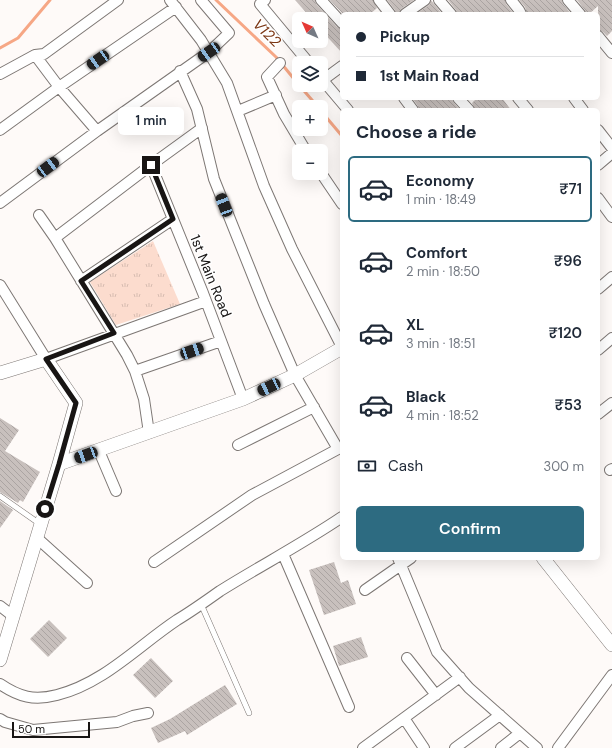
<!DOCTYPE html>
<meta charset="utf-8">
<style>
:root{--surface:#fff;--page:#f2f2f3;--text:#1f2937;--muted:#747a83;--line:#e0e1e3;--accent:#2d6b81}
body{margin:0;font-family:"DM Sans",sans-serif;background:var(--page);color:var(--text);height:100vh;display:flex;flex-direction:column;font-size:15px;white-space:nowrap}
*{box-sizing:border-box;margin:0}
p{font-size:13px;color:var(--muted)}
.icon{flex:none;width:22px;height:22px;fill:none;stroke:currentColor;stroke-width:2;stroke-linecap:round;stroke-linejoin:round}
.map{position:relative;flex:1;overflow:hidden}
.details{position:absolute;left:340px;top:108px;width:260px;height:452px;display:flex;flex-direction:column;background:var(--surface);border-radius:6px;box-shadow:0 4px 16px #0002}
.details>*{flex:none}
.guide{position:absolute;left:340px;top:12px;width:260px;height:88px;border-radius:6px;box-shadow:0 4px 16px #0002;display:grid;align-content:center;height:88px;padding:0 16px;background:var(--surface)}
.needle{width:26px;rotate:315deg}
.buttons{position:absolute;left:292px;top:12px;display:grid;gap:8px}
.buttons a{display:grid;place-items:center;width:36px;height:36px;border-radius:6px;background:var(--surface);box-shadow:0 4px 16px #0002;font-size:20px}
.scale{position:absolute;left:12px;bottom:10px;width:78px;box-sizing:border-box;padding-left:4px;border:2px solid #181514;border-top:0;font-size:11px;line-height:14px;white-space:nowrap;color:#181514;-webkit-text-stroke:3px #fff;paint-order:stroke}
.end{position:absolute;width:18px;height:18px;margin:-9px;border:5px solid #181514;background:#fff;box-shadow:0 0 0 2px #fff}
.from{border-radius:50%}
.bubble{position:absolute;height:28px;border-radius:6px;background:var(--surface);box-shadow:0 4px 16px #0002;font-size:13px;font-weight:600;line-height:28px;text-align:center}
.car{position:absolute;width:12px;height:24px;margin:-12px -6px;border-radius:5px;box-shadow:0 0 3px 1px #0007;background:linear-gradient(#222 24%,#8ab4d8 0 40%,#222 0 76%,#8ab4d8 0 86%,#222 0)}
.guide b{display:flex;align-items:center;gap:14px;height:38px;font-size:15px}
.guide b+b{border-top:1px solid var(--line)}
.guide i{width:10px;height:10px;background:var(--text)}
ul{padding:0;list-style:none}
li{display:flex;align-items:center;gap:12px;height:66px;margin:0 8px 6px;padding:0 8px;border:2px solid transparent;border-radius:6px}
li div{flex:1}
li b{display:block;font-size:15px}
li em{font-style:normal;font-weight:600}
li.selected{border-color:var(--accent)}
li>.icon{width:36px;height:36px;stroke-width:1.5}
h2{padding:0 16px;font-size:18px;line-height:48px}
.pay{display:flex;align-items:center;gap:10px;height:44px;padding:0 16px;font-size:15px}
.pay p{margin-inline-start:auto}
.button{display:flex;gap:8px;margin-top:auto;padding:8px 16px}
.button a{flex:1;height:46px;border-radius:6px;background:var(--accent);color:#fff;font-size:16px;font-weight:600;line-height:46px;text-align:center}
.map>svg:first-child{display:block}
</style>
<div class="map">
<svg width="612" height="748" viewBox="0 0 612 748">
<defs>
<pattern id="park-tufts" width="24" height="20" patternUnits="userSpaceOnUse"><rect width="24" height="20" fill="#fcdcce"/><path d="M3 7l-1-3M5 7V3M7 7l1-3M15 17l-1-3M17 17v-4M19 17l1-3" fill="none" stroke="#d7bcb0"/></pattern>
<pattern id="building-back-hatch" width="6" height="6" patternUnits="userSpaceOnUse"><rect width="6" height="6" fill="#c8c0bd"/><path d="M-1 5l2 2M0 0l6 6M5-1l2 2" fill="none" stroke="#aba4a2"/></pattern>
</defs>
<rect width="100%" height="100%" fill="#fefaf8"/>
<path fill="url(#park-tufts)" d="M153 241 180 304 116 325 90 282Z"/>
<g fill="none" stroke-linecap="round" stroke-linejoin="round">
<path stroke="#f6a785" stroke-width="3" d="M216 0 276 57 299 85
M0 48 18 38 50 0
M299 85 318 107
M321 111 342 136"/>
</g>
<path fill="url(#building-back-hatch)" d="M295 0H315L316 4 337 27 342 29V53L321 30V19H312Z
M330 0H373L377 8 370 14H343Z
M387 0H414L401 9 399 14H396L395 10Z
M431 0 442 14H416L429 5Z
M448 0H505L506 4 514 14H457L456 10Z
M519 0H562L563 4 571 14H527L525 7Z
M577 0H612V31L607 36 603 32 598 30V6L589 14H586L585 10Z
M412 98H450L460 110H419L418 106Z
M477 98H502L511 110H475L472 103Z
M0 418 19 430 5 451 40 472 23 502 20 500 18 503 0 492Z
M0 501 13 510 0 528Z
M334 562 341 583 348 580 356 604 324 615 309 570Z
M49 620 67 638 48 657 30 639Z
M361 637 368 657 339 666 333 646Z
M151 658 173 681 155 698 133 675Z
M225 685 237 704 187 735 185 731 158 743 151 728 170 719Z"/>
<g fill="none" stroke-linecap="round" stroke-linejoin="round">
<g stroke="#7d7774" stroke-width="6">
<path id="service" d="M0 496 40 524
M201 604 249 713"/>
</g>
<g stroke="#7d7774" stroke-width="12">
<path id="minor" d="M170 0 201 40 227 83 264 186 292 249 342 347
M265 0 260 4 309 63
M321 0 342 23
M379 0 390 14
M439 0 451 14
M511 0 519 10 521 14
M568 0 580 14
M405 14 425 0
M598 36 612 53
M35 55 59 87 97 131
M280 63 267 77 284 114 306 151
M0 74 35 55 44 54 118 0
M321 78 348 110
M323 80 342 66
M404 98 413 110
M458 98 469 110
M518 98 528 110
M574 98 583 110
M238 111 276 95
M0 130 59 87 176 7
M598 130 612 148
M151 165 203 293 243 399
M598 165 612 153
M321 173 342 204
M598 198 612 217
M0 203 97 131 209 52 229 33 201 0
M39 215 55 238 127 355 135 371 144 399 149 433
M55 238 151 165 202 128
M81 281 173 219
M0 285 46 359 206 301
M598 289 612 277
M598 350 612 338
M135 371 221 341
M598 414 612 403
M238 445 314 407
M99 451 116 491
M610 470 612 469
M37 538 87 583
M283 554 349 707
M398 558 437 652 469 688 537 748
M154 562 252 495 338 449 295 375 264 304 214 179 197 109 180 71
M365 590 411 558
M0 606 13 616
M407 658 436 695
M0 684C19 697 34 701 57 695 104 683 138 646 177 620 192 611 206 601 220 591 260 566 302 544 342 517
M404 718 424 748
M0 719 5 722 33 730 117 722 133 716 148 713
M363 748 460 677
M455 748 500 715
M501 748 520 733
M558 748 612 675"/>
</g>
<g stroke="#7d7774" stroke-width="14">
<path id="tertiary" d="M0 373 46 359 76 403 59 464 0 660
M59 464 243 399 295 375 342 348
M543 558 612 645"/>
</g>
<use href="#service" stroke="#fff" stroke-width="5"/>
<use href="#minor" stroke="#fff" stroke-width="10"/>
<use href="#tertiary" stroke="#fff" stroke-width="13"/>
</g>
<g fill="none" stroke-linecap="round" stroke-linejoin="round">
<path stroke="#181514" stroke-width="5" d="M45 509 59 464 76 403 46 359 114 333 81 281 173 219 151 165"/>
</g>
<g text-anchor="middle" stroke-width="3" stroke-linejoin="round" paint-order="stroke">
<g font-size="14" fill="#181514" stroke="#fff">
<text transform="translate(211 276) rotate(68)" y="5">1st Main Road</text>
</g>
<g font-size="15" font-style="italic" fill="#7c3714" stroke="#fff">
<text transform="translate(267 33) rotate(44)" y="5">V122</text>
</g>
</g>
</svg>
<div class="buttons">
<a><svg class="needle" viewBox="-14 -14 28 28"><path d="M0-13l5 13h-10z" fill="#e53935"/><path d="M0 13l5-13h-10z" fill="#747a83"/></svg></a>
<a><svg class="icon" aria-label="layers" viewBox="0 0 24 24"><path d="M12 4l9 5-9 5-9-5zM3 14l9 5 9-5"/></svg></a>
<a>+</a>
<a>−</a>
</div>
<div class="scale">50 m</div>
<i class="end from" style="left:45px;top:509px"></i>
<i class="end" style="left:151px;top:165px"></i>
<div class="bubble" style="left:118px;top:107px;width:66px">1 min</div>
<i class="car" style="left:209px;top:52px;rotate:236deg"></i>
<i class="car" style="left:98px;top:60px;rotate:236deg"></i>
<i class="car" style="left:48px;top:167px;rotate:53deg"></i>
<i class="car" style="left:224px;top:205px;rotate:339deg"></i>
<i class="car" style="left:192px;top:351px;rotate:71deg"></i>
<i class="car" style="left:269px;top:387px;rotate:245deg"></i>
<i class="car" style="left:86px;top:455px;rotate:250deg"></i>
<div class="guide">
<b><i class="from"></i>Pickup</b>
<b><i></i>1st Main Road</b>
</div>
<section class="details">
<h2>Choose a ride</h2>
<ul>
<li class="selected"><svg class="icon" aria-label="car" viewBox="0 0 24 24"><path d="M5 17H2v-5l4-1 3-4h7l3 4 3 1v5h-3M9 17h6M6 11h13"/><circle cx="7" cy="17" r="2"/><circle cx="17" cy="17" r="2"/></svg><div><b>Economy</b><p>1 min · 18:49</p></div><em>₹71</em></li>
<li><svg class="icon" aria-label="car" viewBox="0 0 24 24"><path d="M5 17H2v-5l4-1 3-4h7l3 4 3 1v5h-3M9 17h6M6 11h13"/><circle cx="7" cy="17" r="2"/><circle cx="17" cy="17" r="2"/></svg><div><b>Comfort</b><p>2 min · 18:50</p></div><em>₹96</em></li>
<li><svg class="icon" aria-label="car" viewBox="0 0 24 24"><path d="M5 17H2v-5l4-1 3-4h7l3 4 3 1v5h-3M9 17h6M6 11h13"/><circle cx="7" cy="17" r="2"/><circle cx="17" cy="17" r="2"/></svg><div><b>XL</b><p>3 min · 18:51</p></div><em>₹120</em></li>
<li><svg class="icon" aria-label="car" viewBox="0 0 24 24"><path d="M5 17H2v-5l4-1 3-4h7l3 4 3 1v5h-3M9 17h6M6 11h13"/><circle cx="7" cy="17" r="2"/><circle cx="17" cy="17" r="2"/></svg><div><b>Black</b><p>4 min · 18:52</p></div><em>₹53</em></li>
</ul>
<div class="pay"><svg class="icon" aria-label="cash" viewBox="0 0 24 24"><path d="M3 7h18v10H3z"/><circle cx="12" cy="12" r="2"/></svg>Cash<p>300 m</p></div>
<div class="button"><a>Confirm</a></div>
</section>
</div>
